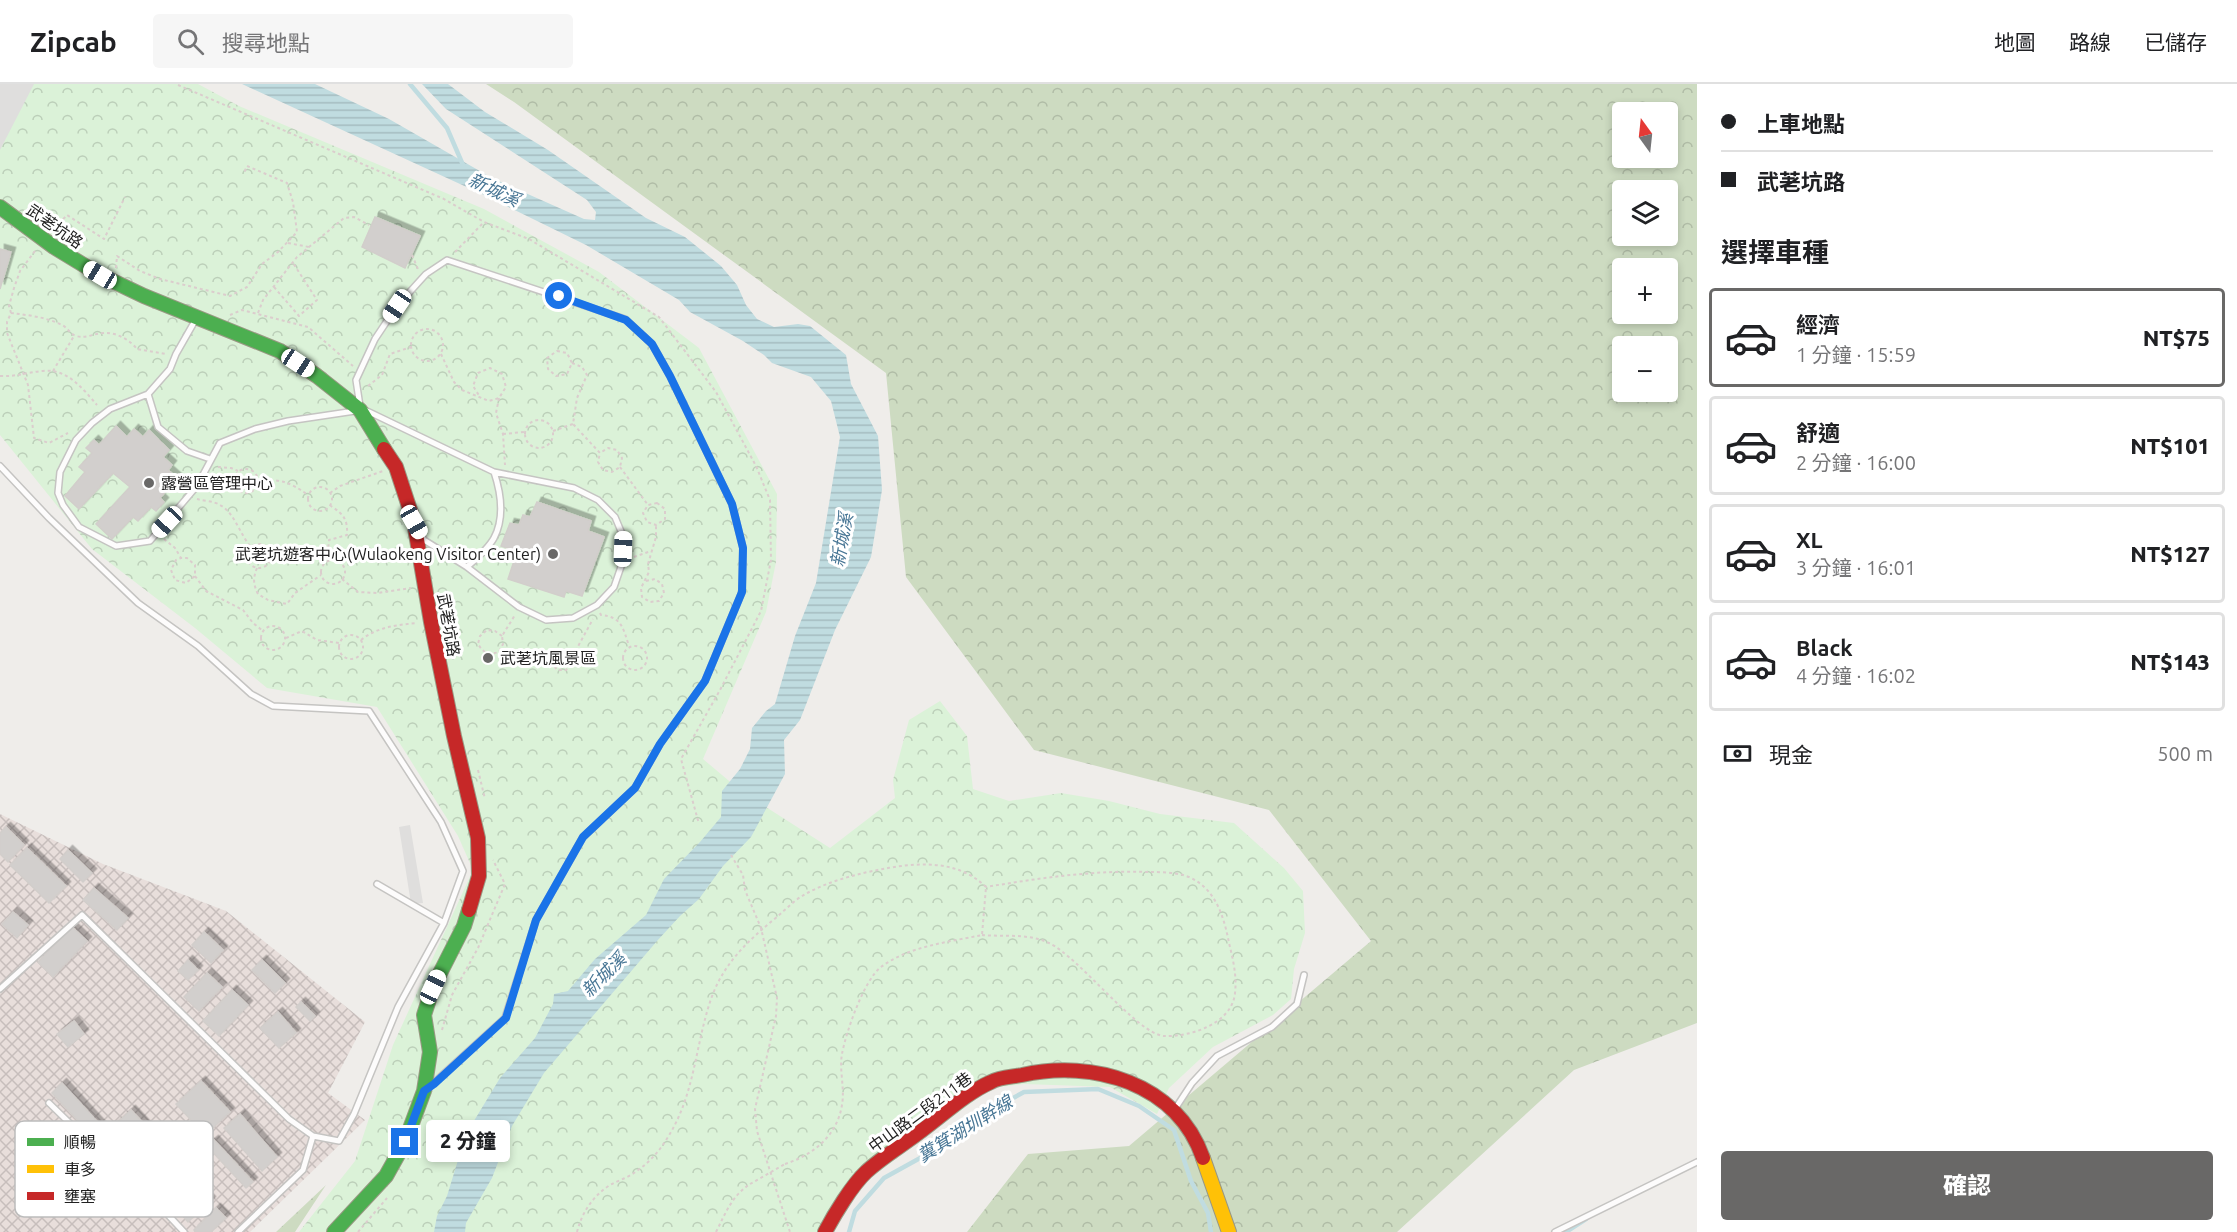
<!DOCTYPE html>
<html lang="zh-TW">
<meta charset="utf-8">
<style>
:root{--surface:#fff;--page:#f6f6f6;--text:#202124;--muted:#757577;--line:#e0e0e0;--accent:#696867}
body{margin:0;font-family:Ubuntu,"Noto Sans TC",sans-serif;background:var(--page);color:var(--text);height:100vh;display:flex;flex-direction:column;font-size:22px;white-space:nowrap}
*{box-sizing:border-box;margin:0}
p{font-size:20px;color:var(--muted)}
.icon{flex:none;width:33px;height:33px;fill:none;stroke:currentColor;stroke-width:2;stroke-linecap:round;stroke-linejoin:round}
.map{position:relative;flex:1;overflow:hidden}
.sheet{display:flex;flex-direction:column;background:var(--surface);width:540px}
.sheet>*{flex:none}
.top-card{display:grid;align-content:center;height:132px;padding:0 24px;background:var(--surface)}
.needle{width:39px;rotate:345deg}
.controls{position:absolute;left:1612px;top:18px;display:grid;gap:12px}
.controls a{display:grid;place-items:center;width:66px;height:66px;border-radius:6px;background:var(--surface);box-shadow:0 3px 9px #0003;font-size:30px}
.end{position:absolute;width:27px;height:27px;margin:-14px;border:8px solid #1a73e8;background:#fff;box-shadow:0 0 0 3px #fff}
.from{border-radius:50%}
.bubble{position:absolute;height:42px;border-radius:6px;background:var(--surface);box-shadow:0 3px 9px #0003;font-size:20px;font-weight:800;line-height:42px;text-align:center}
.car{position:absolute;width:18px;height:36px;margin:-18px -9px;border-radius:8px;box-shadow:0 0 4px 2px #0007;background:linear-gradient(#fff 24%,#345 0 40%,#fff 0 76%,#345 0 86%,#fff 0)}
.top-card b{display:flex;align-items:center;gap:21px;height:57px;font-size:22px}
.top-card b+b{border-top:2px solid var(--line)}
.top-card i{width:15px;height:15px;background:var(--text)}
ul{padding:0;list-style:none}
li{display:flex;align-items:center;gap:18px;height:99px;margin:0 12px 9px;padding:0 12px;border:3px solid var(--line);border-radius:6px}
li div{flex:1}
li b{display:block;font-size:22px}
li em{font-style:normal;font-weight:800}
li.active{border-color:var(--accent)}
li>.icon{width:54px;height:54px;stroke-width:1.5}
h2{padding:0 24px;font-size:27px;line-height:72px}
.pay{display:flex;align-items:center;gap:15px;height:66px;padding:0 24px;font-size:22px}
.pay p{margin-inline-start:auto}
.primary-button{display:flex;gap:12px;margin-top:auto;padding:12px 24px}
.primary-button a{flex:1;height:69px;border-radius:6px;background:var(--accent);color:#fff;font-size:24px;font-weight:800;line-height:69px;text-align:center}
header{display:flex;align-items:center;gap:36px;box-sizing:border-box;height:84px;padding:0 30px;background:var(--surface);border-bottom:2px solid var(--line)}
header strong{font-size:28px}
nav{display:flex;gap:33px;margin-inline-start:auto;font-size:21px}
.search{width:420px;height:54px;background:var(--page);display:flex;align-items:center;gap:15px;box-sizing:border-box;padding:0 21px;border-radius:6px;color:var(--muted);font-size:22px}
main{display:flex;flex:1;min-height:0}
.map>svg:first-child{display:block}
</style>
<header>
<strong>Zipcab</strong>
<div class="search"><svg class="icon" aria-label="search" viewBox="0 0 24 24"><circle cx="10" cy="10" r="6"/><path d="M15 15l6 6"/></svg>搜尋地點</div>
<nav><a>地圖</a><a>路線</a><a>已儲存</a></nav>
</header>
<main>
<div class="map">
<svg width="1697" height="1148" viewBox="0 0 1697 1148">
<defs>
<pattern id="military-cross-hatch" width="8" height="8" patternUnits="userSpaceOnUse" patternTransform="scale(1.5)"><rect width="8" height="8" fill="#e8dedb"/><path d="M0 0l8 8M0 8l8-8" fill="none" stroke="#c7bebc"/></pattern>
<pattern id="forest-crowns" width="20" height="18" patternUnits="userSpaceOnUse" patternTransform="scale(1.5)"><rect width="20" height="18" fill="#cddbc1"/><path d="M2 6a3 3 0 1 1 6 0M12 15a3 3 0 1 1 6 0" fill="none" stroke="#b0bca6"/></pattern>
<pattern id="park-crowns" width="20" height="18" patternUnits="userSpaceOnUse" patternTransform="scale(1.5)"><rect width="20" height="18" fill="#dbf2d8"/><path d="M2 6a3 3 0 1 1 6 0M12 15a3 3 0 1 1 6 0" fill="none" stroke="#bccfb9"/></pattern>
<pattern id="water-rules" width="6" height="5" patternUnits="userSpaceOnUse" patternTransform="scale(1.5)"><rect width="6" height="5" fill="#c0dce0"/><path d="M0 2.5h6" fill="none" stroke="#a5bcc0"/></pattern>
<filter id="shadow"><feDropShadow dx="4.5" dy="-4.5" stdDeviation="0" flood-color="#0004"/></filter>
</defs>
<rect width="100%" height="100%" fill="#efedea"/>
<path fill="url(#military-cross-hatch)" d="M0 730 103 780 226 827 365 938 328 1009 365 1036 250 1148H0Z"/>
<path fill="url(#forest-crowns)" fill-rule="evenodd" d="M486 0H1697V939L1574 986 1397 1148H967L1028 1070 1129 1062 1371 857 1269 726 1034 666 906 493 886 289 514 18ZM1623 28H1668V74H1623ZM1623 106H1668V152H1623ZM1623 184H1668V230H1623ZM1623 262H1668V308H1623Z
M326 1101 295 1148H276Z"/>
<path fill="url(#park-crowns)" d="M0 0H198L239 22 484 125 599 188 699 264 777 410 776 478 766 528 703 675 741 707 830 764 895 714 893 696 909 636 940 617 967 652 973 705 1009 717 1061 709 1109 717 1160 730 1234 739 1284 784 1303 807 1305 849 1294 885 1291 915 1273 931 1213 963 1169 1004 1157 1030 1110 1003 1024 1000 991 1004 869 1095 847 1119 834 1148H299L355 1077 393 961 473 786 458 752 377 623 267 604 195 544 92 465 0 351Z"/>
<path fill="#dfdedd" d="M0 0H34L0 66Z
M410 741 423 819 411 820 399 743Z"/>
<path fill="url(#water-rules)" d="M242 0H315L389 35 492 94 584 135 595 136 596 128 587 116 446 25 422 0H448L485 28 548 66 646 134 685 153 721 182 737 201 746 221 757 235 774 243 798 240 810 242 846 271 851 300 878 352 882 406 871 473 835 546 800 636 784 656 785 690 751 753 723 782 699 815 680 832 657 857 544 989 512 1042 492 1094 466 1139 465 1148H434L437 1132 447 1112 466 1050 500 994 535 954 553 920 554 910 568 907 595 875 646 831 664 795 700 758 721 733 722 707 740 685 750 665 752 644 766 627 775 620 795 552 816 499 840 353 831 317 811 293 772 279 764 271 743 257 690 228 679 216 586 161 484 111Z"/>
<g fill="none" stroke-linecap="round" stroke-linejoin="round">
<path stroke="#c0dce0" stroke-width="4.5" d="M410 0 447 44 463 81
M849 1148 855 1127 884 1094 922 1073 968 1039 1024 1008 1098 1005 1139 1022 1174 1046 1191 1097 1208 1129 1211 1148
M1566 1148 1586 1135"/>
</g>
<path fill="#d2cfcd" stroke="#d2cecb" stroke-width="1.5" filter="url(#shadow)" d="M375 133 420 152 405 184 362 163Z
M0 165 11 168 0 205Z
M116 342 127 353 134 345 143 353 149 346 169 366 163 373 172 381 168 386 177 394 160 414 164 418 156 427 151 423 138 437 133 433 112 455 96 440 130 403 113 389 79 425 65 412 85 388 79 383 92 369 86 364 94 356 99 361Z
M537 418 591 437 588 447 604 453 582 512 566 507 564 513 508 495 514 477 507 475 510 465 501 462 510 439 519 441 523 431 530 433Z
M6 743 24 761 8 778 0 770V749Z
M27 764 66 802 49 819 10 781Z
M68 766 92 789 83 798 60 775Z
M94 804 128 834 117 846 83 816Z
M13 828 28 841 17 854 2 840Z
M72 843 87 857 53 893 38 878Z
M204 848 223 866 211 879 192 861Z
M188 876 198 886 188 896 178 887Z
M262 876 285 899 275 909 252 886Z
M207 889 222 903 199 927 184 913Z
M232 906 248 921 219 952 203 937Z
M301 918 315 932 310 937 296 923Z
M278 928 296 949 279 964 260 944Z
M74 937 84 950 68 963 57 950Z
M201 997 230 1028 205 1051 176 1020Z
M62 999 101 1042 91 1051 52 1009Z
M131 1026 202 1102 177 1126 105 1050Z
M240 1030 277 1073 262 1087 224 1044Z
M214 1056 253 1098 246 1104 207 1062Z
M202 1107 211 1117 188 1138 179 1128Z
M216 1124 226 1134 211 1148H195L194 1146Z"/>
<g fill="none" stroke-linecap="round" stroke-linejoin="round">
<g stroke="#c5c4c2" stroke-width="8">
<path id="lane" d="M196 235 176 270 170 285 148 310 158 343 187 367 210 375
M148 310 110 325 92 339 76 356 60 388 58 409 63 421 79 443 116 462 150 457 197 402 220 359 255 345 288 337 355 327
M360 322 356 296 375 255 397 222 426 190 447 176 625 235 652 260 670 292 732 420 743 464 742 508 705 597 660 660 635 704 583 753 536 836 505 934 427 1005
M365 326 494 388 574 404 598 416 615 433 623 452V477L614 503 597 521 573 534 546 536 519 523 467 483C476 475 488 465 494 454 505 433 501 409 494 388
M0 382 49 434 138 519 198 562 251 610 273 622 369 627 441 738 463 787 444 839 398 923 354 1030 339 1057 313 1052 289 1035 82 831 0 905
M422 452 424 456 467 483
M377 800 444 839
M49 1019 88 1057 98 1056 184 1148
M1175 1025 1192 999 1217 972 1272 943 1297 920 1304 891
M238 1148 303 1086 313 1052
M1555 1148 1697 1078"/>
</g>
<g stroke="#999883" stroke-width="16">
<path id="fast" d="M0 123 54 163 100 191 144 212 280 267 317 292 360 326 384 365
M334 1148 386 1092 405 1058 424 1007 430 968 424 931 433 903 464 842 469 826"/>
</g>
<g stroke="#999883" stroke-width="16">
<path id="slow" d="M1203 1074 1229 1148"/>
</g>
<g stroke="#999883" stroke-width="16">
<path id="jam" d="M384 365 396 383 414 438 431 538 454 652 478 754 479 792 469 826
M825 1148C834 1131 852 1101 866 1088 882 1073 903 1061 921 1047 943 1031 966 1009 991 998 1000 993 1012 993 1022 991 1093 975 1177 999 1203 1074"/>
</g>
<path stroke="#dbcdcd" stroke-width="2" stroke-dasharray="3 3" stroke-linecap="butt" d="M178 1 444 115 484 138 529 155 659 233 716 308 756 382 770 416 771 476 761 527 720 606 681 675 699 740
M55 144 67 131 104 155 125 113
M288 159 309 163
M35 167 20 187 14 204 9 222 11 229 7 238V249L28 301 34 354 49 359 68 349
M455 168 484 138
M412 171 418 185
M116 184 117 172 140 187 160 195 230 212 247 203 262 180 278 168 297 148 293 118 287 99 247 82 244 89
M274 203 299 232 317 216 293 179
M11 229C27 231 46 233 62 241 67 243 70 250 76 252 87 255 94 249 104 249 116 248 130 256 137 265L166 270
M258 229 263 216 297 173 344 134 354 133 369 141
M230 231 242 226 308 243 353 282
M411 261a16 16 0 1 1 32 0a16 16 0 1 1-32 0Z
M557 267 567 269 572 279 567 290 556 292 548 285 547 274Z
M441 270 454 298 462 306 489 317 499 314 506 303 502 290 490 284 478 289 473 302 480 313
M572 279 582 283 587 291 577 314 573 340 600 369 598 378 603 386 612 388 620 383 622 374 617 366 608 364 600 369
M53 287 74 252
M0 292C16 293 28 288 43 287 67 284 83 305 97 321
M368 302 382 291 390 270 411 263
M499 314 496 329 503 350 505 381
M525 350a14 14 0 1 1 28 0a14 14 0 1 1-28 0Z
M553 347 573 340
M503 350 524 348
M218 383 231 384 238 387
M620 383 648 421
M234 397a12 12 0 1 1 24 0a12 12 0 1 1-24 0Z
M258 396C281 395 290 398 308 411
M308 415a12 12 0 1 1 24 0a12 12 0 1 1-24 0Z
M330 409 340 402 383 387
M197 415C204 417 214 417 220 421 235 429 240 451 251 463
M657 419 665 425V435L656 441 647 438 643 429 648 421Z
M164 455 175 464 181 474H187L195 481V492L186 499 175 496 171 486 176 476 181 474
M247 472a12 12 0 1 1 24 0a12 12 0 1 1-24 0Z
M634 473 651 467
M330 475 328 466 329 456 347 451C348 435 343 430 331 422
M321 488a12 12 0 1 1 24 0a12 12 0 1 1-24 0Z
M257 484C253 494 253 500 258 510L268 516 287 520 295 509 321 491
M195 492 206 507 243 526 253 539 263 547
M342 495 358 508 377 509 411 504
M646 497 655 495 662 500 664 509 659 517 650 518 642 513 641 504 649 488 648 480 656 453V441
M600 529 601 531C622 533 623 544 629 562
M261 554a12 12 0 1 1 24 0a12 12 0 1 1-24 0Z
M339 563a12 12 0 1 1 24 0a12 12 0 1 1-24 0Z
M502 552 495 547 487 546 480 552 478 560C484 570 489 571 499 568L503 560 502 552 515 531
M286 554 302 547 317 556 339 559
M361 556C377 543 397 541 417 539
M623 574a12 12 0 1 1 24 0a12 12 0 1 1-24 0Z
M562 567 570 571 571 580 566 586H557L552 579 554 571Z
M571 571 576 566 593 535
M478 686 485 715
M731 771 743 791 745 806 761 844 777 914 776 932 755 1025 757 1047 790 1148
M982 851C1004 853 1028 849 1049 859 1079 873 1137 950 1164 952 1190 953 1232 940 1235 909 1237 892 1233 875 1229 859 1224 833 1216 805 1189 793 1176 788 1161 788 1148 788 1094 786 1040 794 986 803
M442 946 452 911 478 864 505 800 493 776
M785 1080C813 1071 837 1052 842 1021 845 1004 839 986 842 970 846 948 864 896 881 883 909 862 949 858 982 851L986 803
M358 1148 387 1114
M577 1148C582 1128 593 1112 610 1101 619 1096 630 1093 638 1086 651 1077 660 1066 668 1053 695 1010 695 962 711 915 724 878 749 856 778 832 786 825 794 817 802 812 827 797 860 789 888 784 923 778 959 777 986 803
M716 1148C726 1128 732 1112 750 1100"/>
<use href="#lane" stroke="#fdfcfc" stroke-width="5"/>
<use href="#fast" stroke="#4caf50" stroke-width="14"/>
<use href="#slow" stroke="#ffc107" stroke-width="14"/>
<use href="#jam" stroke="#c62828" stroke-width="14"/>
<path stroke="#dbcdcd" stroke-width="2" stroke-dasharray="3 3" stroke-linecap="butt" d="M750 1100 785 1080"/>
</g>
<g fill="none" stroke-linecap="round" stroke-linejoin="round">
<path stroke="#1a73e8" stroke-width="8" d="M405 1058 424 1007 434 1000 506 934 536 836 583 753 635 704 660 660 705 597 742 508 743 464 732 420 670 292 652 260 626 236 559 212"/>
</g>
<g fill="#696867" stroke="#fff" stroke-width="2">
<circle cx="149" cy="399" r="6"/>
<circle cx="553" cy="470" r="6"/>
<circle cx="488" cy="574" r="6"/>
</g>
<g text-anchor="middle" stroke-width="6" stroke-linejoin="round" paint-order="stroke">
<g font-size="16" fill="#212121" stroke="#fff">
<text transform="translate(55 142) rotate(35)" y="6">武荖坑路</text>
<text transform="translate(449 541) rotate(80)" y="6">武荖坑路</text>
<text transform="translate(920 1028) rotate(-36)" y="6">中山路二段211巷</text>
</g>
<g font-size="16" fill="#212121" stroke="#fff" text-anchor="start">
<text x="161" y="405">露營區管理中心</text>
<text x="541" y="476" text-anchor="end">武荖坑遊客中心(Wulaokeng Visitor Center)</text>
<text x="500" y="580">武荖坑風景區</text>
</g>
<g font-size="18" font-style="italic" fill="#487695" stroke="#fff">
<text transform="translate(494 106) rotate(25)" y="6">新城溪</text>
<text transform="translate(842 456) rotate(-80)" y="6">新城溪</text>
<text transform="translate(604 891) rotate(-45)" y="6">新城溪</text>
<text transform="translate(965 1045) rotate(-32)" y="6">糞箕湖圳幹線</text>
</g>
</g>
<rect x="15" y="1037" width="198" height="96" rx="9" fill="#fff" stroke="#bcbcbc" stroke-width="1.5"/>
<rect x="27" y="1054" width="27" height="8" fill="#4caf50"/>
<rect x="27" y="1081" width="27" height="8" fill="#ffc107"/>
<rect x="27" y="1108" width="27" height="8" fill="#c62828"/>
<g font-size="16" fill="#212121">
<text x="64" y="1064">順暢</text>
<text x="64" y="1091">車多</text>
<text x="64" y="1118">壅塞</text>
</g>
</svg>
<div class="controls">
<a><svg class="needle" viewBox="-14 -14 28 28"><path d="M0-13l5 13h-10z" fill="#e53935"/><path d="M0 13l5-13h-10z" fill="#757577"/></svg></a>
<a><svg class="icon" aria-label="layers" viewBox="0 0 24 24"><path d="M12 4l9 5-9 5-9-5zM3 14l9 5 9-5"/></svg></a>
<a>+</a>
<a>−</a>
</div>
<i class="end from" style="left:559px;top:212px"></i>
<i class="end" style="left:405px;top:1058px"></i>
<div class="bubble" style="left:426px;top:1036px;width:84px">2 分鐘</div>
<i class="car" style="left:100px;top:191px;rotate:301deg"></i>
<i class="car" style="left:397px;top:222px;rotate:214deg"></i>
<i class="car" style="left:298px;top:279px;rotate:123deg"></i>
<i class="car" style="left:167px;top:438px;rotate:223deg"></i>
<i class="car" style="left:414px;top:438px;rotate:151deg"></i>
<i class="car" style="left:623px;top:465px;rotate:2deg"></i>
<i class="car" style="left:433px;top:903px;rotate:25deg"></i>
</div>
<section class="sheet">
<div class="top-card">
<b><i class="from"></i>上車地點</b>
<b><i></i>武荖坑路</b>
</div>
<h2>選擇車種</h2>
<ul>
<li class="active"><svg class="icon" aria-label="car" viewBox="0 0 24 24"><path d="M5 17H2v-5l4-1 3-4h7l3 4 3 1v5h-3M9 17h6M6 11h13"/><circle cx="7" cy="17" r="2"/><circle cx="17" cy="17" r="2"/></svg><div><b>經濟</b><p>1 分鐘 · 15:59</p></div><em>NT$75</em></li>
<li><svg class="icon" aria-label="car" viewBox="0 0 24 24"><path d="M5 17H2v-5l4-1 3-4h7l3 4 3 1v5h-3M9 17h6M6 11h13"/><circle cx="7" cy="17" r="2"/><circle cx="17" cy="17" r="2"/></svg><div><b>舒適</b><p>2 分鐘 · 16:00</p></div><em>NT$101</em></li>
<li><svg class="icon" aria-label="car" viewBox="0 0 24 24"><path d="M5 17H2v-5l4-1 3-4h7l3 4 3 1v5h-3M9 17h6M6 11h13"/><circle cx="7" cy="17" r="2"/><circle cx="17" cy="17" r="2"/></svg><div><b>XL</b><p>3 分鐘 · 16:01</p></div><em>NT$127</em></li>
<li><svg class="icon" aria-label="car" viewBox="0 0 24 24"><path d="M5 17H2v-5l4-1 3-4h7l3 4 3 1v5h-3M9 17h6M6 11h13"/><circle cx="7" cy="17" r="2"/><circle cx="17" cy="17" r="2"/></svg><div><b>Black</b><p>4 分鐘 · 16:02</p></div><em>NT$143</em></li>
</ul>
<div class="pay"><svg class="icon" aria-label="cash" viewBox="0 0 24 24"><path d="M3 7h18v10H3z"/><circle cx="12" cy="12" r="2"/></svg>現金<p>500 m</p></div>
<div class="primary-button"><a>確認</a></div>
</section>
</main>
